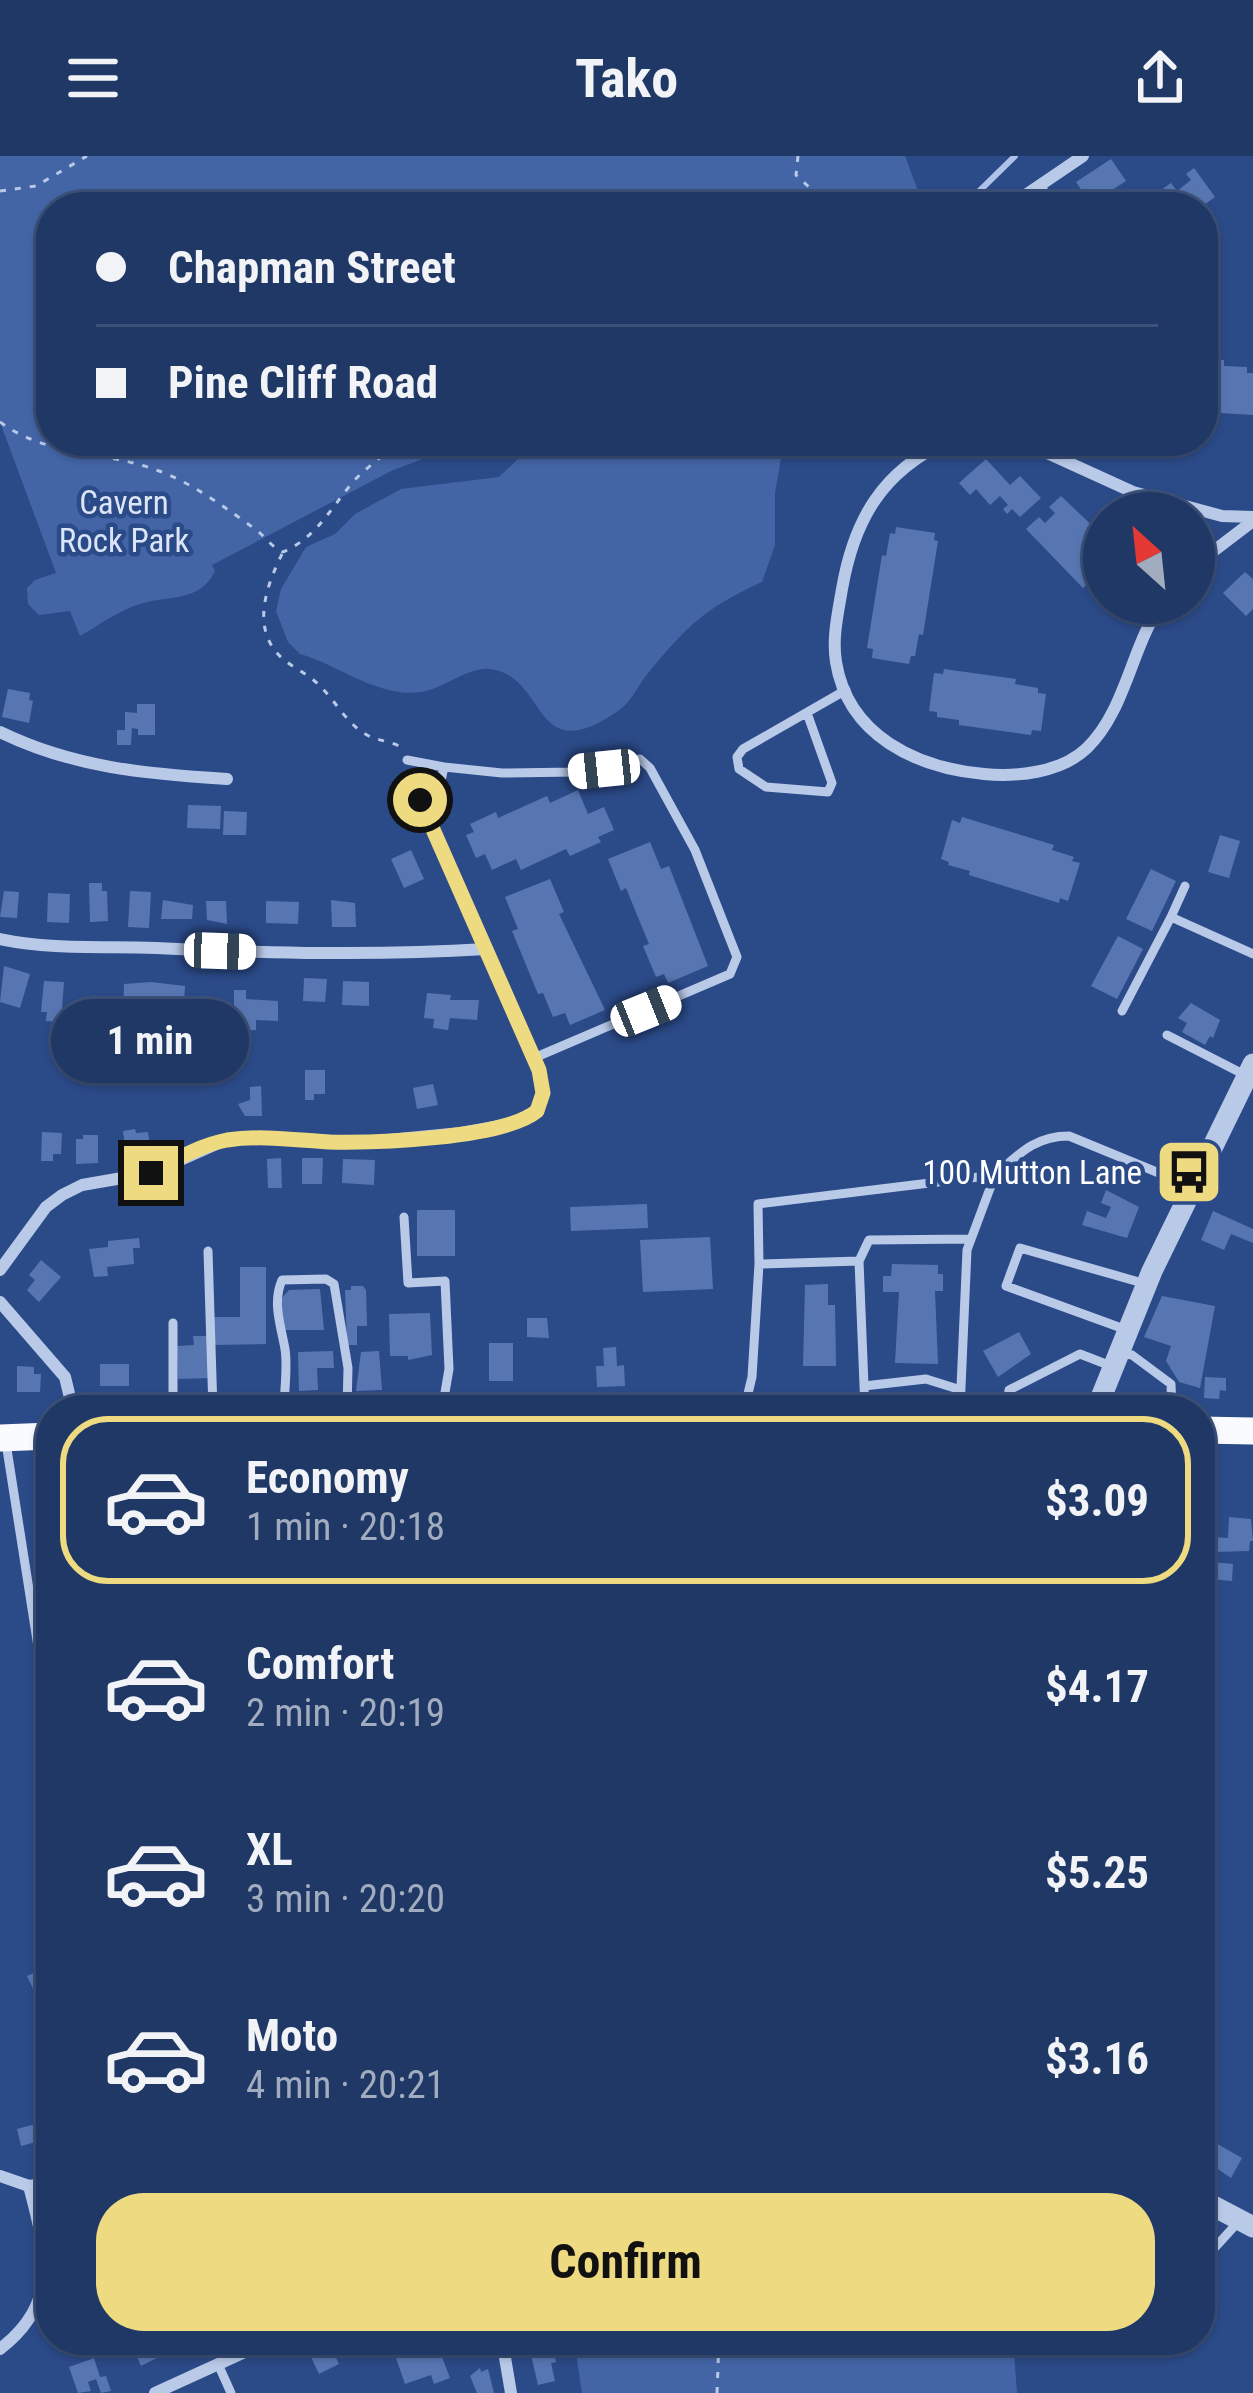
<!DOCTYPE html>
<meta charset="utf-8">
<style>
:root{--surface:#203866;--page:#2d436f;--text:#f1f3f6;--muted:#a2acbf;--line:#3d527a;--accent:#eeda81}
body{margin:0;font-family:"Roboto Condensed",sans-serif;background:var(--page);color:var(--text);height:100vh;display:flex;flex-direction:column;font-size:45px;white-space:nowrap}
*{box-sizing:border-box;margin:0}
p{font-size:39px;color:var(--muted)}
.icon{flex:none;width:66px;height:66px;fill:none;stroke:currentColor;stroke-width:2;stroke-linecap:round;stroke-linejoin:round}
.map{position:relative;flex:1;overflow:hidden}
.details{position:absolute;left:36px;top:1239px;width:1179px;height:960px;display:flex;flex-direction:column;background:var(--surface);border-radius:48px;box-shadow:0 3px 9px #0004,0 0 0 3px var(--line)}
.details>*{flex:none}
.hud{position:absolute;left:36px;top:36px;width:1182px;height:264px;border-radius:48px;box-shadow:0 3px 9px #0004,0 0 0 3px var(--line);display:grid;align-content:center;height:264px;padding:0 60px;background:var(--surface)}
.needle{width:78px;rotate:333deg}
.tools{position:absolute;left:1083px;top:336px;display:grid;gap:24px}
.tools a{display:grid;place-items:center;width:132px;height:132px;border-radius:50%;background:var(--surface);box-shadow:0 3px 9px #0004,0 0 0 3px var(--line);font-size:60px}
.end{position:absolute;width:54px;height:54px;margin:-27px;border:15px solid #eeda81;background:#111;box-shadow:0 0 0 6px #111}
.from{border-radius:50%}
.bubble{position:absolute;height:84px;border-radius:42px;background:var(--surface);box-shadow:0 3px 9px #0004,0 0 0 3px var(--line);font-size:39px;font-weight:700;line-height:84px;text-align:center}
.car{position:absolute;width:36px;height:72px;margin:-36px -18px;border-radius:15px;box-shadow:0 0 9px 3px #0007;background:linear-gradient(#fff 24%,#345 0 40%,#fff 0 76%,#345 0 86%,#fff 0)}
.hud b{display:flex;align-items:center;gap:42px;height:114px;font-size:45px}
.hud b+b{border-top:3px solid var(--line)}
.hud i{width:30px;height:30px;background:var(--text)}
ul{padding:21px 0 0;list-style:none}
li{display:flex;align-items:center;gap:36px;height:168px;margin:0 24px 18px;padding:0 36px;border:6px solid transparent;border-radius:48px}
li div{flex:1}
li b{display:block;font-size:45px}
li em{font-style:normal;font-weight:700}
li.on{border-color:var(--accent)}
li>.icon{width:108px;height:108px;stroke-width:1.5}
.button{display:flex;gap:24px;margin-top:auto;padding:24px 60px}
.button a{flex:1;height:138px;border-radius:48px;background:var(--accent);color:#111;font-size:48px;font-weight:700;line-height:138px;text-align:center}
header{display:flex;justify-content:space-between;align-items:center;height:156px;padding:0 60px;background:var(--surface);font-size:54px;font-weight:700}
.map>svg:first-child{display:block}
</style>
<header><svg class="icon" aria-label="menu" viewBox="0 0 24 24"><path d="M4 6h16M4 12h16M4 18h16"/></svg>Tako<svg class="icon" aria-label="share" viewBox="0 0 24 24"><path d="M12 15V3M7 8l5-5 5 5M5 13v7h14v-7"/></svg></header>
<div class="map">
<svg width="1253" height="2237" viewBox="0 0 1253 2237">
<rect width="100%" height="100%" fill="#2b4a88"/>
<path fill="#4365a6" d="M0 0H905L924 51H51V285H472L393 314 212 409 215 415C200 447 167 439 140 448 119 454 98 470 80 480L70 455 39 459 28 448 27 432 35 424 56 417 0 266Z
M537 285H784L775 337V389L762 426C705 452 688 469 649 516 636 531 633 546 615 557 531 613 548 520 490 513 467 511 444 533 421 536 378 542 339 509 300 498L288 486 276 455 281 433 306 391 335 378 355 358 401 333 499 321Z
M574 2184H1013L1017 2237H582Z"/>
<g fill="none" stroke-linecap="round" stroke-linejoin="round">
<path stroke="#aec3e8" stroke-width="6" d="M963 51 1015 0"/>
</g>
<path fill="#5776b1" d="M1111 3 1126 25 1109 36 1115 46 1107 51H1093L1076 26Z
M1194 12 1215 41 1201 51H1152L1166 41 1161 34 1171 27 1177 35 1191 24 1186 18Z
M1203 203 1224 204V210L1247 211V217H1253V259L1203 256Z
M986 303 1010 329 1020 320 1041 342 1020 361 1012 353 1007 358 1003 353 1008 349 1000 340 990 349 976 333 970 339 959 327Z
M1061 340 1104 381V402L1090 415 1095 420 1083 432 1026 373 1039 361 1045 367 1055 357 1049 351Z
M896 371 935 377 934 384 938 385 923 479 919 478 915 500H911L909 508 872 502 873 493 867 492 882 399 886 400 890 377 895 378Z
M1245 416 1253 423V453L1246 460 1223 437Z
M944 513 1016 523 1015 528 1038 532V537L1046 538 1041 575 1032 574 1031 579 959 569V564L937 561V556L929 555 934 517 943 518Z
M8 533 30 537 29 544 33 545 29 567 2 561Z
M137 548H155V579H138V573L132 572 131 589H117V574H125V556L137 557Z
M578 634 588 658 604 651 614 674 598 681 601 686 570 700 566 693 521 714 516 703 492 714 485 698 476 702 466 679 474 676 470 668 496 656 498 662 547 640 550 647Z
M188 649 221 650 220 673 187 672Z
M224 655 247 656 246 679H223Z
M962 661 1054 689 1052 694 1074 701 1072 705 1080 707 1068 745 1060 742 1059 747 969 719 970 715 948 709 949 706 941 703 952 664 960 667Z
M1220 679 1240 685 1229 722 1208 716Z
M650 686 661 713 669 710 708 810 668 827 664 818 656 821 643 790 649 788 626 732 621 735 608 703Z
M411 694 424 723 404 732 391 703Z
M1151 713 1176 725 1152 775 1126 763Z
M550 723 564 756 559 758 605 854 570 869 565 857 553 861 543 837 538 838 512 775 518 773 505 741Z
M89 727H102V735H107L108 765 90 766Z
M4 735 19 736 17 762 0 761Z
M130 735 151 736 149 772 128 771Z
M48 737 70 738 69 767 47 766Z
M163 744 193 749 192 763H161Z
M331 744 355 747 356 771H332Z
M206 745H226L227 768 207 764Z
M266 745 299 746 298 768 266 767Z
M1118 780 1143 793 1117 843 1091 830Z
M4 810 30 818 20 852 0 846Z
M304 822 327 823 325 846 303 845Z
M44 825 64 826 61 866 46 865 47 856H41Z
M343 825 369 826V850L342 849Z
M151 826 185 830 183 864 165 863 166 849H145L144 863H123L124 828Z
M234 834H246V843L278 845V865L256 864V874L242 875 243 865H234Z
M427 837 451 839 450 844H479L477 864 450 862 448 874 433 872 434 863 424 862Z
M80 844H102V870H80Z
M1191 847 1220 864 1213 882 1210 880 1205 889 1182 876 1187 867 1178 862Z
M305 914H325V938H314V944H305Z
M433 928 438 949 417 953 413 932Z
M261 930 262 960H245L238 948 250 944V931Z
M135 973 136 977 148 976 150 991 126 999 123 975Z
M42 976 62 977 61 998H53V1005H41Z
M83 979H98V1007L76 1008V983H83Z
M281 1002 282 1032H268L267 1003Z
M302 1002H323L322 1028H302Z
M343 1003 375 1004 374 1029 342 1027Z
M1106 1034 1139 1051 1127 1082 1082 1069 1087 1055 1106 1062 1111 1051 1101 1047Z
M647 1048 648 1072 571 1075 570 1051Z
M417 1054H455V1100H417Z
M1213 1055 1253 1073V1087L1231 1078 1224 1094 1201 1084Z
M710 1081 713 1133 643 1136 640 1084Z
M139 1082 140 1092H133L134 1108 107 1111 108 1120 94 1121 89 1093 108 1091V1085Z
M41 1104 61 1121 39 1146 27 1134 35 1124 29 1119Z
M892 1108 938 1109V1118H943V1135H935L938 1208 895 1207 899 1136H883V1120H891Z
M240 1111H266V1188L214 1189V1161H240Z
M828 1128V1149H835L836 1210H803L805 1129Z
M351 1130H363L366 1134 367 1170H357V1189H347L345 1134H351Z
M320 1133 324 1174H282V1142L289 1134Z
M1162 1140 1215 1150 1200 1232 1179 1226 1166 1205 1171 1190 1144 1181Z
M430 1157 432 1199 408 1204V1200H390L389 1158Z
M527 1162H547L549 1182 527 1181Z
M1019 1176 1031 1198 998 1221 983 1195Z
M193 1180H209L211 1222 178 1223 177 1190 194 1189Z
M489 1187H513V1225H489Z
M616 1191 617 1210 624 1209 625 1230 597 1231 596 1210H604L603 1192Z
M333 1195 334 1212H317L318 1234 299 1235 298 1196Z
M379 1195 382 1234 356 1235 361 1196Z
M100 1208H129V1230H100Z
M17 1210 34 1211V1218H41L40 1236H17Z
M1205 1221 1226 1222V1235L1220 1234 1219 1243 1204 1242Z
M1229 1361 1251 1363 1253 1385H1250L1249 1395 1212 1396 1213 1381 1228 1382Z
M1202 1405 1233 1408 1232 1425 1200 1422Z
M46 1812 51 1832 36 1839 27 1820Z
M47 1965 51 1982 21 1990 17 1973Z
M1200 1978 1242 2002 1231 2022 1200 2001Z
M143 2184H192L141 2210 132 2189Z
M313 2184H328L339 2208 319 2218 305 2188Z
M544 2184 547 2198 554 2196 556 2206 551 2207 555 2225 538 2229 528 2186Z
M439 2193 450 2222 434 2228 431 2219 405 2228 396 2202Z
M94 2202 100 2221 106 2220 111 2235 101 2237 96 2223 88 2226 91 2235 78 2237 69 2211Z
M480 2212 481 2216 488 2213 494 2237H477L470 2220Z"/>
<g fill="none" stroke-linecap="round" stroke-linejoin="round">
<path stroke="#b9c9e8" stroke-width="3" stroke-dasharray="6 9" stroke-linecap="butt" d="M798 0 796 19 810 32 814 51
M0 35 36 30 87 0
M0 266C49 302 105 294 159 315 192 327 226 352 255 373 266 381 270 390 283 396 317 381 330 353 353 326 366 311 383 302 396 285
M282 398C266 431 250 474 283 503 295 513 310 519 321 531 336 546 348 569 367 579 378 585 391 585 401 591
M717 2237 719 2184"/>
<path stroke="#b9c9e8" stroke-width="9" d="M1040 29 1054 51
M807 557 832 627 828 636 766 631 739 613 737 601 743 593 846 534
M407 604 444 611
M431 670 444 611 502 617 575 616 640 603 650 612 695 694 737 801 730 818 534 902
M1185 730 1171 761 1253 798
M1122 855 1171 761
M1167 879 1247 920
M995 1019C1019 998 1035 980 1069 980L1193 1031
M404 1061 408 1127 445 1125 449 1213 442 1254
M208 1095 213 1254
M859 1105 869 1084 971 1083
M1127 1174 1006 1130 1020 1092 1146 1128
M1118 1197 1132 1199 1171 1228 1172 1254
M864 1230 926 1223 961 1234
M173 1254V1167
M284 1254C284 1235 288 1212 285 1193 281 1170 272 1147 282 1124L326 1123 334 1128 348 1212 347 1254
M744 1254 752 1221 759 1108
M865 1254 859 1105 759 1108 758 1048 995 1019 967 1094 960 1254
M1007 1254 1009 1234 1080 1198 1111 1210
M6 1287 39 1497
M1200 1900 1204 1911 1200 1921
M1200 2108 1240 2064
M218 2208 231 2237"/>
<path stroke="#b9c9e8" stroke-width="12" d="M1008 51 1083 0
M948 285C882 315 854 364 842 433 838 457 832 482 836 506 848 580 917 612 984 618 1017 621 1061 617 1087 592 1126 554 1131 491 1162 447
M1021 285 1133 336 1222 360 1253 361
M1194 410 1253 365
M0 576C74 612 147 618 227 623
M0 783C52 794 103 790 156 792 267 797 375 800 486 793
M0 1114 46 1051 62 1039 82 1029 151 1017 223 985 248 982 367 986 461 977 511 968 537 955 543 937 539 914 420 645
M0 1146 65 1221 73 1254
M0 2020 29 2030 51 2027
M502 2184 511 2237
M0 2193C61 2146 46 2095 29 2030
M155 2237 271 2184"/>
<path stroke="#b9c9e8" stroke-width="21" d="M1096 1254 1152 1115 1253 908
M1200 2043 1253 2071"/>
<path stroke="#fafbfe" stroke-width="27" d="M1200 1274 1253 1275
M0 1282 51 1280"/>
</g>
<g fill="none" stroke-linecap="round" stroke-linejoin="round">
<path stroke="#eeda81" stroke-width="15" d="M151 1017C175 1004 200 989 227 984 261 979 295 984 329 986 375 987 503 983 537 955L543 937 539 914 420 644"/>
</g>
<defs>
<g id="bus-square" transform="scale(3.45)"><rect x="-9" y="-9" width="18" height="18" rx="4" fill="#eeda81" stroke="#2b4a88"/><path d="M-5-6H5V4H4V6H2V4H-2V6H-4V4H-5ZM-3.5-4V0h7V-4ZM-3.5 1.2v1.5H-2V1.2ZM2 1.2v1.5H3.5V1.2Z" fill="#111"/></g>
</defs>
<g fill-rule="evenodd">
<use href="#bus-square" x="1189" y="1016"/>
</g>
<g text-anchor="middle" stroke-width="9" stroke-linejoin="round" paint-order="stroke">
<g font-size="33" fill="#dce5f7" stroke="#2b4a88">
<text x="124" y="358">Cavern<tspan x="124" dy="38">Rock Park</tspan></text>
</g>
<g font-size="33" fill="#fff" stroke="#2b4a88" text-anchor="end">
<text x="1142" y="1028">100 Mutton Lane</text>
</g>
</g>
</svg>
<div class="tools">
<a><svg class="needle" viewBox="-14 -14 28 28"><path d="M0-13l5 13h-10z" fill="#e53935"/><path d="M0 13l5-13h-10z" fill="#a2acbf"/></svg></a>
</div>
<i class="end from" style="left:420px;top:644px"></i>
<i class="end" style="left:151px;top:1017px"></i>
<div class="bubble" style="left:51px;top:843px;width:198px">1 min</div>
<i class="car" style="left:604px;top:613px;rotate:264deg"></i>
<i class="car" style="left:220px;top:795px;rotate:92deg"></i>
<i class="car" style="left:646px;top:855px;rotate:68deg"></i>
<div class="hud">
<b><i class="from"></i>Chapman Street</b>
<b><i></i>Pine Cliff Road</b>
</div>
<section class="details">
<ul>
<li class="on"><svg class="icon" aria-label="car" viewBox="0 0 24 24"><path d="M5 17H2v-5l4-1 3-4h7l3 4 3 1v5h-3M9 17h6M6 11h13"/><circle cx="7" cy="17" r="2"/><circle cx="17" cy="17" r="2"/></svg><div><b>Economy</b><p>1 min · 20:18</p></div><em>$3.09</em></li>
<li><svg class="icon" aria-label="car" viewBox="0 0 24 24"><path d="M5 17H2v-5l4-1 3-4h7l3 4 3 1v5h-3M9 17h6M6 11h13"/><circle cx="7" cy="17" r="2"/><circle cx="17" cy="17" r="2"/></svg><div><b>Comfort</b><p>2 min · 20:19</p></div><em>$4.17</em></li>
<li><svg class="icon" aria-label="car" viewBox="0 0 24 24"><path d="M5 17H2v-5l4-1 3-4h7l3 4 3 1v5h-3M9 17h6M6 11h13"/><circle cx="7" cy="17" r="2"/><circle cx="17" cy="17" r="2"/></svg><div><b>XL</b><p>3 min · 20:20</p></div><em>$5.25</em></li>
<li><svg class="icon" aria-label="car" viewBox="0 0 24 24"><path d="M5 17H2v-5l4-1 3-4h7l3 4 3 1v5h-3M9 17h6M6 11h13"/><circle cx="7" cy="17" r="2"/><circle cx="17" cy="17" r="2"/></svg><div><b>Moto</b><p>4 min · 20:21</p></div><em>$3.16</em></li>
</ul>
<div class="button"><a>Confirm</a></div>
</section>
</div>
